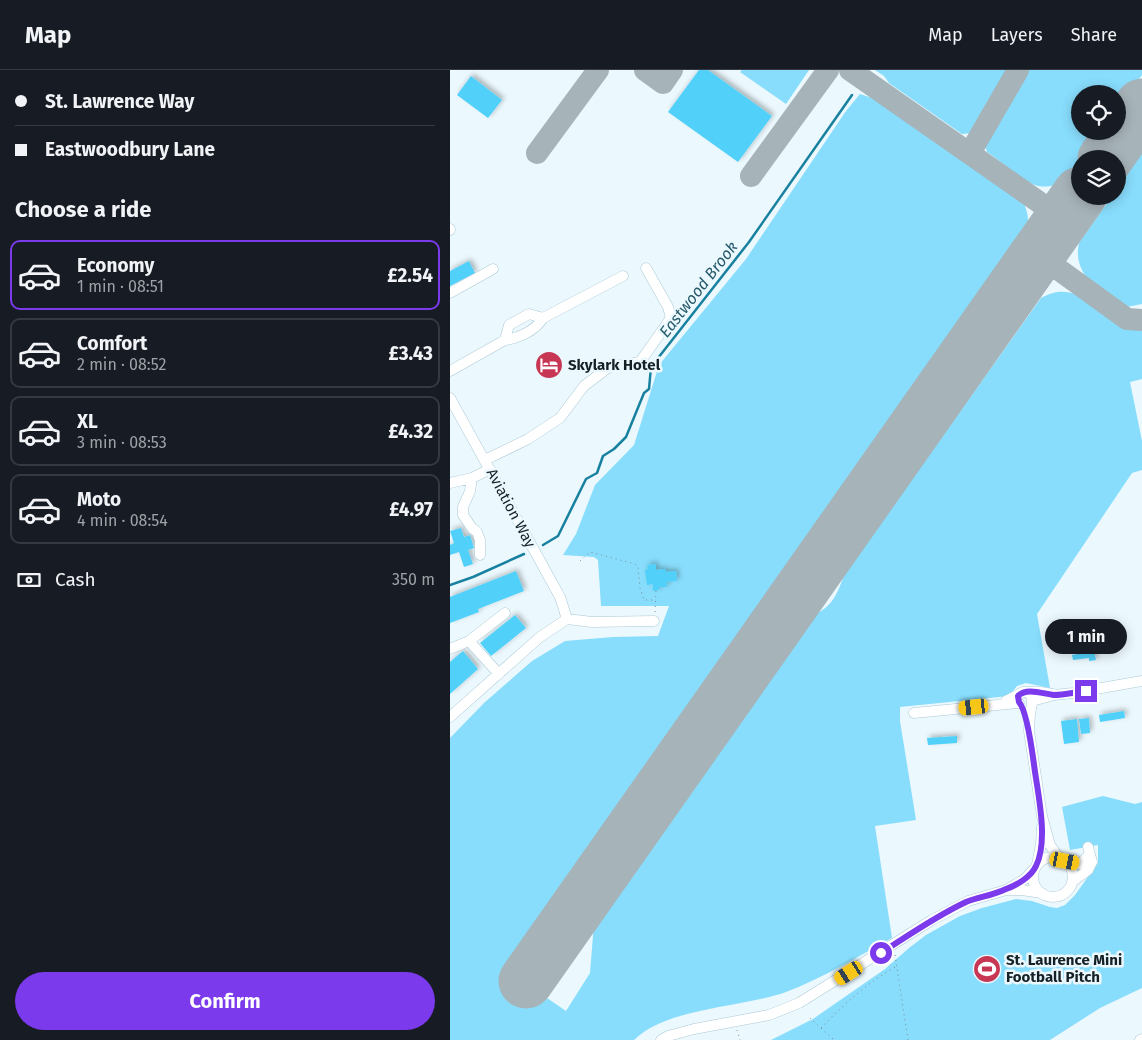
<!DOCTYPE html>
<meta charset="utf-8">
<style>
:root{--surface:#171b24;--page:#20242c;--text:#f1f3f6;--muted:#9ea1a6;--line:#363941;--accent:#7c3aed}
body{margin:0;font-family:"Fira Sans",sans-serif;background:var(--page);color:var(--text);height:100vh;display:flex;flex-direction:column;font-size:19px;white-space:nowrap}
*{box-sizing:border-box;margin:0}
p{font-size:16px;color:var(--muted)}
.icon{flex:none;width:28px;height:28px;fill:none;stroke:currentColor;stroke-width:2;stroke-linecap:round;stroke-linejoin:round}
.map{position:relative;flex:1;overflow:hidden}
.details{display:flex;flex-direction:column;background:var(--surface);width:450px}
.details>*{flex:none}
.banner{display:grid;align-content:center;height:110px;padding:0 15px;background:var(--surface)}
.tools{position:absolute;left:621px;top:15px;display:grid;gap:10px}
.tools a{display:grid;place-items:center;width:55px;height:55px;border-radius:50%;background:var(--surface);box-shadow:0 2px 12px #0003;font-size:25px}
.end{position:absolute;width:22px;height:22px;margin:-11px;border:6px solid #7c3aed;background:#fff;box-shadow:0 0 0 2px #fff}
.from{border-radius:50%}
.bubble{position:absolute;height:35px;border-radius:18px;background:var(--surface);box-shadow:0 2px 12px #0003;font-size:16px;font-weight:700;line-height:35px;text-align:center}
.car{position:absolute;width:15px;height:30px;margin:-15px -8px;border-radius:6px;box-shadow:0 0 4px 1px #0007;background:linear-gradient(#f5c518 24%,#345 0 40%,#f5c518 0 76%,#345 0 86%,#f5c518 0)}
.banner b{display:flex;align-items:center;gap:18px;height:48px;font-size:19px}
.banner b+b{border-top:1px solid var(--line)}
.banner i{width:12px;height:12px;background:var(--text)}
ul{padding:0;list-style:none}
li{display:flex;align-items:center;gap:15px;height:70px;margin:0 10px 8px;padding:0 5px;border:2px solid var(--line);border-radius:10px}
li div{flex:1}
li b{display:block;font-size:19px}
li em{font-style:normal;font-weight:700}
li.current{border-color:var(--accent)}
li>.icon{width:45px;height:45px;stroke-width:1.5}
h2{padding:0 15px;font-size:22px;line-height:60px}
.pay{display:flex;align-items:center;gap:12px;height:55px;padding:0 15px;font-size:19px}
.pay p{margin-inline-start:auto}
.cta{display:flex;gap:10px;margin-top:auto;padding:10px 15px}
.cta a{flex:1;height:58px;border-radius:30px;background:var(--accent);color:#fff;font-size:20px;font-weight:700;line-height:58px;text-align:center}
header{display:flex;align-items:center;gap:30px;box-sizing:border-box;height:70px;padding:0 25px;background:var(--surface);border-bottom:1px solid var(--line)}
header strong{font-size:24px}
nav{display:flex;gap:28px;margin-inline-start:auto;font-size:18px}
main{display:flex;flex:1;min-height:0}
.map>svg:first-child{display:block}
</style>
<header>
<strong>Map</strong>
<nav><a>Map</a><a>Layers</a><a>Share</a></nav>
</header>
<main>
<section class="details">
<div class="banner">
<b><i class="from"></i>St. Lawrence Way</b>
<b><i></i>Eastwoodbury Lane</b>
</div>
<h2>Choose a ride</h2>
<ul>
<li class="current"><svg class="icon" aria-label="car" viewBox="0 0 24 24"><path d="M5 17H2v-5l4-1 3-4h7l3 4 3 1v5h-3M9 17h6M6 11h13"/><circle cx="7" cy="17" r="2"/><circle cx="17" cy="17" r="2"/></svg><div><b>Economy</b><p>1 min · 08:51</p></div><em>£2.54</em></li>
<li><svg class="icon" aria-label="car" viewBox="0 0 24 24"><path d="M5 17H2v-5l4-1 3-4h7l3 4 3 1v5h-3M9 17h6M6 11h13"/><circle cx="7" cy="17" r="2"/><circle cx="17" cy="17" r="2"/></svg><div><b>Comfort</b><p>2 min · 08:52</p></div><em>£3.43</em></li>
<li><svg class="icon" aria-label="car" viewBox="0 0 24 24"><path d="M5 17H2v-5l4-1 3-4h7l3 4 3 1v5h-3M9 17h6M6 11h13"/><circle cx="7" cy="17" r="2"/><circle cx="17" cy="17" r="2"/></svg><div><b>XL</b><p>3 min · 08:53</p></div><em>£4.32</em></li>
<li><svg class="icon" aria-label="car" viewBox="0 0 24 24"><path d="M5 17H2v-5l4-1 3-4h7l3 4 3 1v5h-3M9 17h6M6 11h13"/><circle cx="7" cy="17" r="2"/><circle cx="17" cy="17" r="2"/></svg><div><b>Moto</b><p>4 min · 08:54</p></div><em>£4.97</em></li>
</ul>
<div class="pay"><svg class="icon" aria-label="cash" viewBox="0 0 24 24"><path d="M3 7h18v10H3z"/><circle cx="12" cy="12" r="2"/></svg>Cash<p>350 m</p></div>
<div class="cta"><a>Confirm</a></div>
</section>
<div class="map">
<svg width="692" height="970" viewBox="0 0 692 970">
<defs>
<filter id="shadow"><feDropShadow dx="2.5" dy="-2.5" stdDeviation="2.5" flood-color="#0004"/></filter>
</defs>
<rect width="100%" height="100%" fill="#ebf8fd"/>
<path fill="#88ddfc" d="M292 0H359L336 34 290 2Z
M425 0H564L529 60 522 63 512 64 439 13 434 6Z
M573 0H692V5L668 39V24H630V61H652L633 89H630C630 95 624 104 618 108 610 115 596 119 585 115 574 111 549 90 537 82L535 75 537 63Z
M410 24 428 30 572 130C579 142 579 153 577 166L348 491 337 498 323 525 152 769 156 772 62 904 116 941 140 903 144 853 186 795 189 797 252 708 248 705 365 544C384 536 388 521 395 503L591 228C634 204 653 257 692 260V309L680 312 692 371V400L682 403 587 544 600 618 576 613 567 616 559 626 450 637V651L466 750 425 756 442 868C407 887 373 908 336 922 291 938 218 937 184 970H0V668L34 633 82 591 115 571 163 567 208 566 219 536H151L148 490 144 487 113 485 126 464 145 415 184 375 209 295 296 189 396 41Z
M692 83V234L677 237 636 207C629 196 626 186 629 173L662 126H668V118Z
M653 726 685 734 692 732V918L650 938 600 970H321L363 949 435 899 459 878 476 865 510 846 532 838 566 829 582 831 600 837 607 838 615 835 625 825 648 793V775L620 780 612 737Z"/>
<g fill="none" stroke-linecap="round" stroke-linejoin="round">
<path stroke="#18819f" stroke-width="2.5" d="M93 475 108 466 136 409 147 403 153 386 164 379 176 367 194 323 199 319 201 297 299 172 402 25
M0 515 23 507 74 484"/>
<path stroke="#a6b3b8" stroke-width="22" d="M195 0 213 13 222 0
M400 0 596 137C609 140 616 137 627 129
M87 83 148 0
M520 83 568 0
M301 106 378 0
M602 163C598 175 597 182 601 194L677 249 692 250
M576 201 592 196 607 199"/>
<path stroke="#a6b3b8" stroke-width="55" d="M655 89 692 36
M76 911 630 124"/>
</g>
<path fill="#51d0fa" filter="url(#shadow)" d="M249 0H258L322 46 288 92 218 42Z
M21 6 52 30 38 48 7 25Z
M19 191 25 203 0 216V201Z
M11 458 14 467 20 465 24 478 18 480 23 494 14 497 9 482 0 485V475L4 473 0 461Z
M206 494V500L215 499 216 502 226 501 227 511 216 512 217 517H209V520L203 521V514L197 515 195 500 198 499 197 495Z
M66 501 74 521 28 539 29 542 0 553V527Z
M65 545 76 558 41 586 30 573Z
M643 577 646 590 639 591V588L623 590 622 585 633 583 632 579Z
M13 581 28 599 0 624V592Z
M674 641 675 648 650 652 649 645Z
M639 648 640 663 631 664 629 649Z
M627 649 629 672 614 674 611 651Z
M507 666V673L478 675 477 668Z"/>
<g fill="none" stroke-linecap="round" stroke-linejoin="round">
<g stroke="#abcad6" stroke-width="11">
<path id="minor" d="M0 160V159
M0 223 43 199
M55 270 59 255 79 244 93 248
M0 301 55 270C69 268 85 261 93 248L173 206
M0 328 110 527 117 549
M35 390 78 369 110 348 134 316 159 297 190 292 221 248 218 237 196 198
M22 408 20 421 13 437V445L22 458 27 462 30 470V485
M0 413 22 408 40 399
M19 571 55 543
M0 579 19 571 49 604
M579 623 583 629 580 644 579 661 592 746 600 775 609 788
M556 631 573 622H590L603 624
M582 631 604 625 623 623 692 611
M464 643 569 633
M0 647 90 567 117 549 142 552 204 551
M583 807a20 20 0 1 1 40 0a20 20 0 1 1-40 0Z
M615 791 630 794 639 785
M587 795 591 774 592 757
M622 812 638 800 642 792 638 777
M558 820H572L592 823
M211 970 218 966 244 959 319 945 349 933 482 850 518 831 556 820 575 809 584 799
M690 970 692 969"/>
</g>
<path stroke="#7e8a8f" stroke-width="1" stroke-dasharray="1 4" stroke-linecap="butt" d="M130 491 140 482 185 494 188 497 190 518 194 530H206
M205 542 206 521
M445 885 458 970
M360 948 384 970
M371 958C394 934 418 912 447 896
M287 960 290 970"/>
<use href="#minor" stroke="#fff" stroke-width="10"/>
</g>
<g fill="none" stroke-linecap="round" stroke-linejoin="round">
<path stroke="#7c3aed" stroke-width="6" d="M431 883C459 865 486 846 516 832 529 827 544 825 556 819 567 815 581 807 586 796 598 772 589 729 585 702 583 688 578 642 569 632L568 626C577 617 593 624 604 625 614 625 626 622 636 621"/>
</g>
<defs>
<g id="hotel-disc" transform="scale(1.4375)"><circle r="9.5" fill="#c73754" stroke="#ebf8fd"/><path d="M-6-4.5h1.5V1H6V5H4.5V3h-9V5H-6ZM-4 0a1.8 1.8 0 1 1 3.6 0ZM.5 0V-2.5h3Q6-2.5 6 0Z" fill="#fff"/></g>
<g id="stadium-disc" transform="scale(1.4375)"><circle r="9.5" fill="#c73754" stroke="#ebf8fd"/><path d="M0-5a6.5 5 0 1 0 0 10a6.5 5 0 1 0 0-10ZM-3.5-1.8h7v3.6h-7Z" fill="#fff"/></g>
</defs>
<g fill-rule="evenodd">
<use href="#hotel-disc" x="99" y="295"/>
<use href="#stadium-disc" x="537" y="899"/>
</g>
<g text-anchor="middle" stroke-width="5" stroke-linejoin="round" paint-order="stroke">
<g font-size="15" font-weight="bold" fill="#162126" stroke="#ebf8fd" text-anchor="start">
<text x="118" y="300">Skylark Hotel</text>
<text x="556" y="895">St. Laurence Mini<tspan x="556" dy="17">Football Pitch</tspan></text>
</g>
<g font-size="15" fill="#162126" stroke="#ebf8fd">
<text transform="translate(61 438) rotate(62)" y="5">Aviation Way</text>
</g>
<g font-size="16" font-style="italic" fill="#26596b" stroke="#ebf8fd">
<text transform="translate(248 219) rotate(-52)" y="6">Eastwood Brook</text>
</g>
</g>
</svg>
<div class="tools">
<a><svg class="icon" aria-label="locate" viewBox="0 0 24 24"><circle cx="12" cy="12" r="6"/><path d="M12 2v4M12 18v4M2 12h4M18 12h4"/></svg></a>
<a><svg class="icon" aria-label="layers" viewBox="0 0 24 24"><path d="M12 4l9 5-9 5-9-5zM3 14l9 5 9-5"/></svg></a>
</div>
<i class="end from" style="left:431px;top:883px"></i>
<i class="end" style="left:636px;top:621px"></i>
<div class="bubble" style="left:595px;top:549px;width:82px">1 min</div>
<i class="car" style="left:524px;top:637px;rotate:264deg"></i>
<i class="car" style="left:615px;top:791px;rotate:101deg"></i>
<i class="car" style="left:399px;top:903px;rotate:238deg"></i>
</div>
</main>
